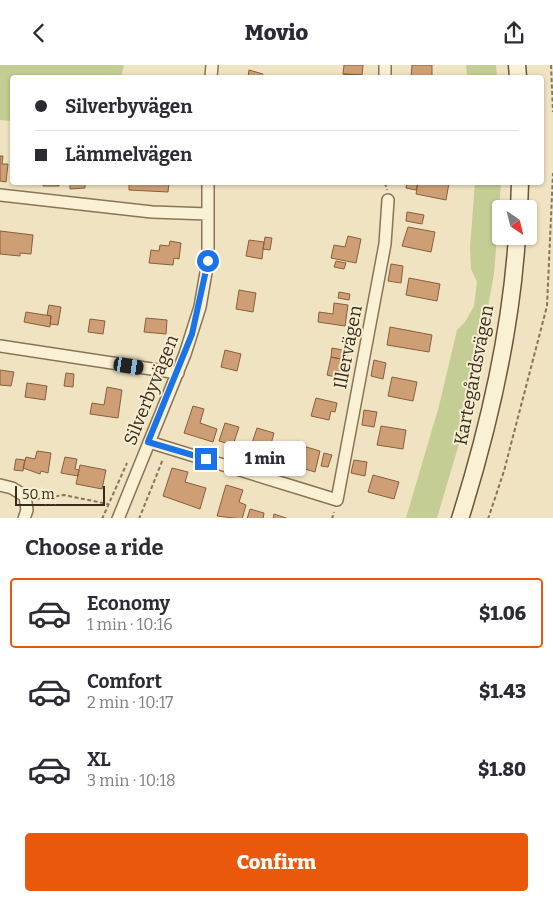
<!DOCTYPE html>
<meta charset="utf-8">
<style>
:root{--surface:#fff;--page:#f2f2f3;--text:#2b2b33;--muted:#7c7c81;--line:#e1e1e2;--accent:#ea580c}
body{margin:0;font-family:Bitter,serif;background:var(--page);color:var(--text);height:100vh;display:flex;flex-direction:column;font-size:19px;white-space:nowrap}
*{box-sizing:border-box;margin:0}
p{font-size:16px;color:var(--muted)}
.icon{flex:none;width:28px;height:28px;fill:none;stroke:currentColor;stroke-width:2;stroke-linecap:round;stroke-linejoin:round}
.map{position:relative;height:453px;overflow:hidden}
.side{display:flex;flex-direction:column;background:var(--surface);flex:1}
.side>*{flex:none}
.top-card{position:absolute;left:10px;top:10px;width:534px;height:110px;border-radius:5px;box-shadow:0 1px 4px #0004;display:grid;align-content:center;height:110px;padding:0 25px;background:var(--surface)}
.needle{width:32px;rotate:145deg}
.buttons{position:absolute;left:492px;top:135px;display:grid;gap:10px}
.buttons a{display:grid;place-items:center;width:45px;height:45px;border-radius:5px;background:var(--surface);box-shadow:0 1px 4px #0004;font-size:25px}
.scale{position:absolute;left:15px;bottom:12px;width:90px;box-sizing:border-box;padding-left:5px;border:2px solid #382b1d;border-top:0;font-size:14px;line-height:18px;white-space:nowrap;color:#382b1d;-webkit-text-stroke:4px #f6edd1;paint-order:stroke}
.end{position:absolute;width:22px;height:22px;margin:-11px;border:6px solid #1a73e8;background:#fff;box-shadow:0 0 0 2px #fff}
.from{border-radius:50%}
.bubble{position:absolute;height:35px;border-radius:5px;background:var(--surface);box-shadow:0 1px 4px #0004;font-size:16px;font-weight:800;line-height:35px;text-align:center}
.car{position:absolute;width:15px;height:30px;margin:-15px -8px;border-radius:6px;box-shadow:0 0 4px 1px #0007;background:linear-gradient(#222 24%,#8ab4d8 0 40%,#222 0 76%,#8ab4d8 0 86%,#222 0)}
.top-card b{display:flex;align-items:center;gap:18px;height:48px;font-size:19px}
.top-card b+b{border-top:1px solid var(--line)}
.top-card i{width:12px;height:12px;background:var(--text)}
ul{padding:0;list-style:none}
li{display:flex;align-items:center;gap:15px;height:70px;margin:0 10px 8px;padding:0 15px;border:2px solid transparent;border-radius:5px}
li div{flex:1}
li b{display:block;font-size:19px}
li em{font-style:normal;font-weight:800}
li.current{border-color:var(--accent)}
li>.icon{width:45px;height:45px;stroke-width:1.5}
h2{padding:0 25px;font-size:22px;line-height:60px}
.action{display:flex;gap:10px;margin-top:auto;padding:10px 25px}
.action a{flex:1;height:58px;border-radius:5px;background:var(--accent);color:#fff;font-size:20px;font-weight:800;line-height:58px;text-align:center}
header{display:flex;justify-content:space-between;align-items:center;height:65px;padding:0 25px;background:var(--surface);font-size:22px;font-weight:800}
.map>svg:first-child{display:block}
</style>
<header><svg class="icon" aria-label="back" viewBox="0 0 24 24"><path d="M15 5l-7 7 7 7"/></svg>Movio<svg class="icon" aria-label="share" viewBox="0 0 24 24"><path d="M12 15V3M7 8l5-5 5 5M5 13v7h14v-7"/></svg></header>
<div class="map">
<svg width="553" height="454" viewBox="0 0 553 454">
<rect width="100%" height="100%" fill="#efe3c1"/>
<path fill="#c4cd94" d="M0 0H124L121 12H12V56L0 55Z
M466 0H496L497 12H467Z
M475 118H501L494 209 469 345 437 453H406L439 341 457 265 465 257 474 241 477 217 471 204 470 182Z"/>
<path fill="#ce9f75" stroke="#895f3d" d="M344 0H363L362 10 343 9Z
M412 0H432V12H411Z
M249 5 263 9 262 12H248Z
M344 9 361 10 360 12H343Z
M0 91H3L2 99H8L6 117 0 116Z
M44 118H59V121H43Z
M70 118H85V123L70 124Z
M129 118H169L168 127 129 125Z
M407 118H418L416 125 406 123Z
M418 118H449L446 135 416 129Z
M407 147 424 150 422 159 406 156Z
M408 162 435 167 431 187 402 181Z
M0 166 33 170 31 189 20 188V191L0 189Z
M348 171 361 174 356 198 331 193 334 180 345 182Z
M265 172 272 173 270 185 263 184Z
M249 175 264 177 262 194 246 191Z
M170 176 181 178 179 194 174 193 173 200 149 198 151 185 159 186 160 180 169 181Z
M336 196 346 198 344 204 334 202Z
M391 199 403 201 401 218 388 216Z
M409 213 440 219 437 236 406 230Z
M239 225 256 228 253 247 236 244Z
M339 227 350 229 349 235 338 233Z
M334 238 348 240 345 261 318 257 319 247 333 249Z
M49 240 61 242 58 260 50 259 51 251 47 250Z
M26 247 51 251 50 262 24 257Z
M146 253 167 255 166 269 144 267Z
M90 254 105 256 103 269 88 267Z
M390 262 432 270 429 287 387 280Z
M332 283 348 286 346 295 331 292Z
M225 285 241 289 237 306 221 302Z
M331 292 346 295 343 314 327 310Z
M374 295 386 298 383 314 371 311Z
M0 305 14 307 11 321 0 320Z
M66 308 74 309 73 322 64 321Z
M392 312 417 317 413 336 388 331Z
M27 318 47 321 45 335 25 332Z
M107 322 122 325 118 353 90 349 92 338 104 340Z
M316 333 337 338 335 347 331 346 329 355 311 351Z
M193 341 204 344 200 358 217 364 213 377 184 368Z
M364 345 377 347 374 362 362 360Z
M225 358 239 362 233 380 219 376Z
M381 361 406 365 403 384 377 380Z
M257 363 274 368 271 379 274 380 270 394 249 387Z
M303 381 320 386 315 407 298 402Z
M37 386 51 388 48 408 41 406 40 409 23 403 26 392 35 394Z
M324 388 332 390 328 402 321 401Z
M65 392 77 394 75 404 79 405 78 411 61 408Z
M16 394 25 395 23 406 14 405Z
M354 395 367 397 365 411 351 408Z
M80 400 106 405 102 424 76 419Z
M172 403 188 407 185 417 206 423 200 444 163 431Z
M373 410 399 417 394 434 368 427Z
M226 420 243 425 239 437 246 440 242 454 217 451Z
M250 444 264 448 263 454H247Z
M274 449 289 454H273Z"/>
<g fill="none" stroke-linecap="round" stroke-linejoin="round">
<g stroke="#897458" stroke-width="14">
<path id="street" d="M211 12 212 0
M385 12V0
M0 130 152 147 208 149
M0 281 178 308
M149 377 337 435 385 179 388 135
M0 420 12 423 25 431 27 445 24 454
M118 454 185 289 200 242 208 196V118"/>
</g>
<g stroke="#6b553b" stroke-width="19">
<path id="secondary" d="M517 0 518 12
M519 144 520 118
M460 454C489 362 511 267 517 171"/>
</g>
<path stroke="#897458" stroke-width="2" stroke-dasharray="4 2.5" stroke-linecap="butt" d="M551 0 553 47
M385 118 387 125
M36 434 64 430 108 439
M102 454 127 398
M139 454 163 394
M332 454 334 447
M488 454 504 406 547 241 553 108"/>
<use href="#street" stroke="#faf0d4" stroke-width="11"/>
<use href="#secondary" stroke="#faf0d4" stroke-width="16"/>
</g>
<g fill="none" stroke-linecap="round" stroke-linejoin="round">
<path stroke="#1a73e8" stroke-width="6" d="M206 394 148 377 192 269 208 196"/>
</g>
<g text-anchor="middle" stroke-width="4" stroke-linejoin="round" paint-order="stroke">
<g font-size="18" fill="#382b1d" stroke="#f6edd1">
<text transform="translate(348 282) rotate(-79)" y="6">Illervägen</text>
<text transform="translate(474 310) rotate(-79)" y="6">Kartegårdsvägen</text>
<text transform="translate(151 325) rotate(-68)" y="6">Silverbyvägen</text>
</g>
</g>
</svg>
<div class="buttons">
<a><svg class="needle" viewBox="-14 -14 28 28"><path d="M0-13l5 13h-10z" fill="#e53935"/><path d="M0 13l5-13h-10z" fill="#7c7c81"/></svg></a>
</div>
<div class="scale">50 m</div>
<i class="end from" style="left:208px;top:196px"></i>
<i class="end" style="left:206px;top:394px"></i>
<div class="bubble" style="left:224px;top:376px;width:82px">1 min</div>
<i class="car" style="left:129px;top:301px;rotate:99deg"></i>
<div class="top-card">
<b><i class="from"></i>Silverbyvägen</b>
<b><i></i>Lämmelvägen</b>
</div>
</div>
<section class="side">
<h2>Choose a ride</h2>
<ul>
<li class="current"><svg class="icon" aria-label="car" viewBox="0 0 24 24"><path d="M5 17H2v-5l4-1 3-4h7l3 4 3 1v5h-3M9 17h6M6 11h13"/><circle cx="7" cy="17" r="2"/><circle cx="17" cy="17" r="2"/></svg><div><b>Economy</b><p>1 min · 10:16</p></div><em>$1.06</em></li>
<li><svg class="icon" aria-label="car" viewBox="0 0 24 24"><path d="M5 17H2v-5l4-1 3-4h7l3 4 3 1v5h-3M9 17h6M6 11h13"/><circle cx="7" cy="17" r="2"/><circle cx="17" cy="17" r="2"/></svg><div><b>Comfort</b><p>2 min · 10:17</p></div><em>$1.43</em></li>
<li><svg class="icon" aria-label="car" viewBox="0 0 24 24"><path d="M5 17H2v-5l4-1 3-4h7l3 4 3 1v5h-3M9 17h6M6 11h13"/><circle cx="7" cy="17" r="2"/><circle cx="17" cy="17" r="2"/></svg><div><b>XL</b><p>3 min · 10:18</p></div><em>$1.80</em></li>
</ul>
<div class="action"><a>Confirm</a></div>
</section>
